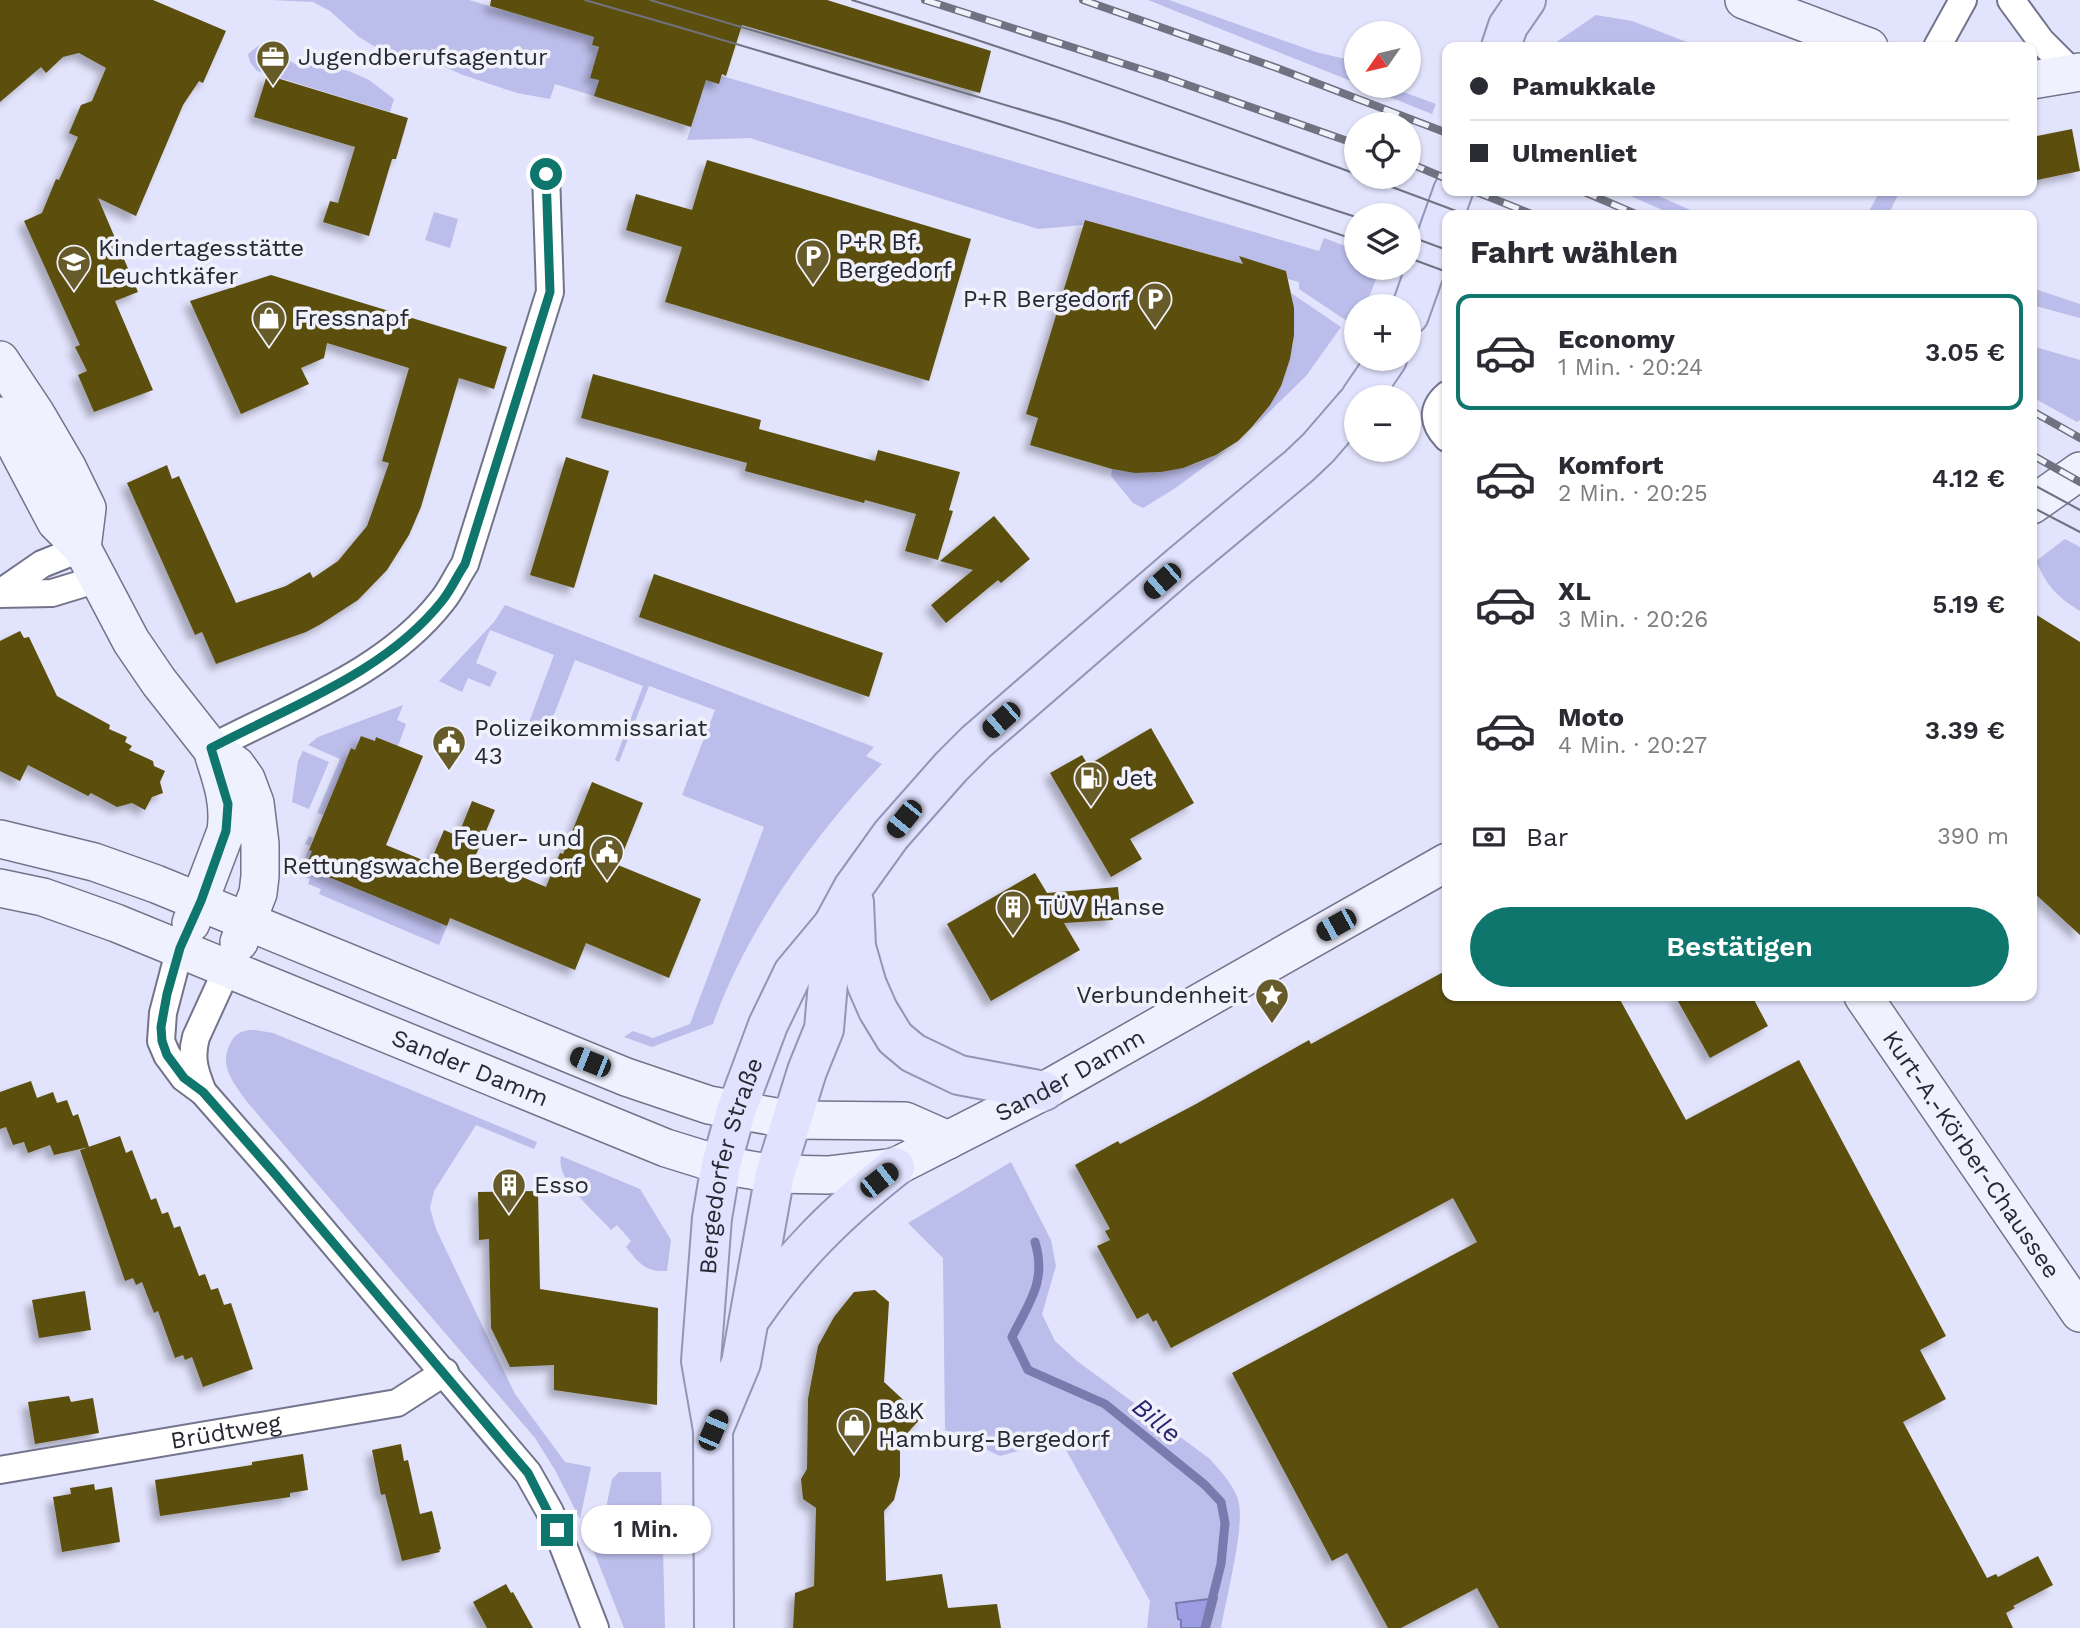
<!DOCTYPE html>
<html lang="de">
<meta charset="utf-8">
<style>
:root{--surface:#fff;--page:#f2f2f3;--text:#2b2b33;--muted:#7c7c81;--line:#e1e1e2;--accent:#0f766e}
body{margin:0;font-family:"Work Sans",sans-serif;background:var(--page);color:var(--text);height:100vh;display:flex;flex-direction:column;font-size:26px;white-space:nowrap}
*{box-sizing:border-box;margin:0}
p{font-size:23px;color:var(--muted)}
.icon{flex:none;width:38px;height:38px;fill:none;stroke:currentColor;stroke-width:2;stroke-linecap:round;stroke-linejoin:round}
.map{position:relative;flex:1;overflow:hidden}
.side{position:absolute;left:1442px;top:210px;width:595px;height:791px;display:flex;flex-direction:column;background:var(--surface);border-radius:14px;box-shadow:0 2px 5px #0004}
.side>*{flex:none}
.guide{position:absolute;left:1442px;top:42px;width:595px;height:154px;border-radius:14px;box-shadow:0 2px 5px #0004;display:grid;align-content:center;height:154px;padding:0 28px;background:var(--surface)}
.needle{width:46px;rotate:236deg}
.tools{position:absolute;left:1344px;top:21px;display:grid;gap:14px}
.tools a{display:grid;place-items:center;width:77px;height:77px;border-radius:50%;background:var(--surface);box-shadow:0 2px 5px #0004;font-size:35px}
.end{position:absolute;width:32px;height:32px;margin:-16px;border:9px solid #0f766e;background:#fff;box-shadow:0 0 0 4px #fff}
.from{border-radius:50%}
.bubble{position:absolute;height:49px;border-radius:24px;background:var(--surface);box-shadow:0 2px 5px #0004;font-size:23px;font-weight:600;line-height:49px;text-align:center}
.car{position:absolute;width:21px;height:42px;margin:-21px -10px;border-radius:9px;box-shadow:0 0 5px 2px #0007;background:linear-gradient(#222 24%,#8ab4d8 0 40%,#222 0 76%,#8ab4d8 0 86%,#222 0)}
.guide b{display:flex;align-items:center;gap:24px;height:66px;font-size:26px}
.guide b+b{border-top:2px solid var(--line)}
.guide i{width:18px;height:18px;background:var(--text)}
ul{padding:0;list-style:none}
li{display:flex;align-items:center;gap:21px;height:116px;margin:0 14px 10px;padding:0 14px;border:4px solid transparent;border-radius:14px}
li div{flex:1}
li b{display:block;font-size:26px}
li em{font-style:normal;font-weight:600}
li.selected{border-color:var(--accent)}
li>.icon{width:63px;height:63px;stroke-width:1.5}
h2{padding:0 28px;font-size:32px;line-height:84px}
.pay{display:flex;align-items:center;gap:18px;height:77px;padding:0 28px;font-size:26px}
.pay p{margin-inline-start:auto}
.cta{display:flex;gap:14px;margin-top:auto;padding:14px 28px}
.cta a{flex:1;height:80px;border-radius:42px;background:var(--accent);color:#fff;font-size:28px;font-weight:600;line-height:80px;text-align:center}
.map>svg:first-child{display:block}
</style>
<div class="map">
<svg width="2080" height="1628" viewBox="0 0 2080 1628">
<defs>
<filter id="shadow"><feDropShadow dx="-6" dy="6" stdDeviation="3.5" flood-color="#0004"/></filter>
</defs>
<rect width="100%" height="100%" fill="#e2e3fc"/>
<path fill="#bbbdea" d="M271 0H469L594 37 592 45 599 48 590 77 599 80 594 96 555 84 550 99 517 93 463 75 438 64 385 53 359 37 330 11 313 2Z
M1148 0H1169L1316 52 1341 58 1356 59 1351 71 1356 73V83Z
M1596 15 1632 21 1700 47H1552L1558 41Z
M264 45 295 64 324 66 349 71 369 80 394 99 390 112 257 71 250 62 248 54 258 46Z
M670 69 719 83 722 76 1319 251 1324 238 1356 250V268L1379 269C1375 283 1371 295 1363 306H1356V313L1347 321 1299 289V282L1288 279 1286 271 1240 257 1243 264 1086 220 1083 225 1038 229 750 138 687 140 698 104Z
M1362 86H1387L1436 104 1432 114Z
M1619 191H1647L1702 215H1674Z
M1880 191H1900L1888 215H1867Z
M434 212 458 219 450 248 425 240Z
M2032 288 2080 304V318L2032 305Z
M1291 293 1341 327 1306 376 1253 428C1285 385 1301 347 1291 293Z
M2032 346 2080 360V420L2077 422 2032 397Z
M1230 448 1174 489 1143 508 1133 503 1111 476 1112 469C1154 478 1193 469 1230 448Z
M2065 539 2080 547V611C2056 596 2047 586 2036 561Z
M505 605 874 747 866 756 882 764C815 834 745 932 713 1024L652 1047 624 1037 633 1031 653 1038 690 1024 764 827 682 795 715 710 649 686 619 762 615 760 643 686 575 660 547 733 528 725 554 655 490 630 476 663 497 672 490 687 468 678 462 692 439 681 494 622Z
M403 705 397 720 406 724 398 746 377 737 375 741 361 736 355 750 351 748 323 815 317 813 340 759 308 745 318 737Z
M303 751 329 762 309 809 292 802 298 761Z
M309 836 313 838 309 849 312 851 306 864 320 871V873L447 926 439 945 319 894 321 889 308 884 310 879 298 874 310 846 305 844Z
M255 1030 273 1033 537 1142 534 1149 476 1125 434 1191 430 1208 436 1229 515 1394 565 1462 591 1467 580 1519 555 1470 535 1438 248 1103C235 1085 217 1065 231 1042 236 1032 244 1030 255 1030Z
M561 1156 640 1189 671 1240 667 1271C645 1272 639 1263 626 1247L631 1241 617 1225 611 1230C597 1213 555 1181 561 1156Z
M1011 1162 1051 1240 1056 1266 1042 1314 1055 1341 1077 1361 1210 1459C1221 1472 1236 1487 1239 1504 1244 1530 1226 1599 1221 1628H1147L1150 1601 1060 1439 1000 1456 945 1430 943 1258 908 1223Z
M619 1472H661L665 1628H624L591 1544 604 1518 612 1479Z"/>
<path fill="#9c9de2" stroke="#797aad" stroke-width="2" d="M1217 1598 1209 1628H1181V1620L1178 1619 1176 1603Z"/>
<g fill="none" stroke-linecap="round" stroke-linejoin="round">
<path stroke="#797aad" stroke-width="9" d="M1035 1242C1047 1282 1029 1302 1012 1337L1028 1370 1105 1404 1205 1485 1221 1502 1225 1523 1221 1564 1205 1628"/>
</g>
<path fill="#5b4f10" filter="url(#shadow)" d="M0 0H153L226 31 203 83 199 81 183 105 136 216 98 198 138 292 115 301 153 390 94 412 78 375 87 371 75 347 80 345 24 221 42 213 56 179 59 180 78 137 69 133 81 105 92 101 106 68 79 53 63 57 46 73 41 67 0 102Z
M491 0H827L991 51 980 93 742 25 726 76 722 74 719 84 706 80 691 127 594 96 599 80 590 78 599 47 592 45 594 37 490 6Z
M267 75 408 118 396 159H392L369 236 323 222 330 201 338 203 355 147 254 117Z
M2072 129 2080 171 2037 180 2032 153V137Z
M707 160 971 239 929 381 665 302 682 247 626 230 636 194 692 210Z
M1085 220 1243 264 1239 256 1286 271 1294 308V335L1290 359 1281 386 1270 405 1252 427 1238 441 1216 455 1183 468 1161 472 1135 473 1112 469 1030 445 1038 418 1026 414Z
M271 275 507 347 494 389 459 378 421 507 409 535 387 570 358 600 321 624 306 632 216 664 202 632 195 635 127 483 167 465 172 479 179 476 236 603 286 586 310 572 313 578 338 561 367 526 371 515 389 463 382 461 409 368 327 343 324 358 301 368 309 384 241 414 190 301Z
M593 374 761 420 759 429 875 461 878 450 960 472 949 510 953 511 938 560 905 551 916 514 865 500 864 503 745 471 747 463 581 418Z
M566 457 609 471 574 588 530 575Z
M994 516 1030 559 1001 583 998 580 946 623 931 605 973 570 940 561Z
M654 574 883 653 869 697 639 617Z
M2032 612 2080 642V935L2032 891Z
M20 631 24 638 29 637 57 696 110 725 109 729 127 737 125 742 132 746 129 750 153 761 154 766 165 771 160 782 163 793 152 797 145 810 132 803 117 807 91 793 88 796 28 765 20 781 0 771V641Z
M1151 728 1194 803 1130 839 1142 859 1111 877 1050 773 1082 755 1088 765Z
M361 736 375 741 376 737 423 756 386 845 430 863 444 830 458 836 472 801 495 810 475 857 546 887 560 853 563 854 592 782 643 803 618 865 701 899 669 978 586 943 575 970 450 918 447 926 319 873 320 871 306 865 312 851 309 850 351 748 355 750Z
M1035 873 1047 893 1118 887 1120 909 1112 910 1113 920 1064 923 1080 950 991 1001 947 924Z
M1447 970V996H1618L1686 1120 1799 1060 1946 1336 1920 1350 1946 1399 1903 1422 1987 1578 1996 1574 1998 1577 2038 1556 2053 1585 2013 1606 2015 1608 2006 1613 2013 1628H1499L1477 1588 1401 1628H1388L1347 1553 1332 1561 1232 1373 1477 1242 1453 1198 1171 1348 1156 1320 1153 1322 1148 1313 1137 1319 1097 1246 1110 1240 1105 1231 1110 1229 1075 1165 1118 1141 1120 1144 1196 1104 1309 1040 1311 1044Z
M1675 996H1752L1768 1026 1710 1058Z
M31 1081 37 1098 53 1092 57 1103 67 1100 73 1116 78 1114 89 1147 54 1155 50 1145 28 1153 24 1142 13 1145 6 1127 0 1129V1092Z
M120 1136 126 1153 132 1150 151 1200 156 1198 162 1214 168 1212 174 1228 180 1226 199 1276 205 1274 211 1290 218 1288 224 1305 231 1303 253 1369 203 1387 192 1357 185 1360 183 1355 175 1358 158 1311 154 1313 142 1282 136 1285 133 1278 125 1281 80 1150Z
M538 1191 540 1289 658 1308 657 1405 554 1390V1365L510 1367 491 1328 489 1239 479 1240 478 1192Z
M875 1290 889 1302 884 1382 922 1417 900 1441V1476L894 1500 884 1511 886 1581 942 1574 948 1608 997 1604 1001 1628H793L795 1593 814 1586 816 1508 803 1499 801 1479 807 1469 808 1399 818 1346 834 1317 854 1292Z
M85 1291 91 1330 39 1338 32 1300Z
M69 1396 71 1402 93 1398 99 1433 35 1444 28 1402Z
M401 1444 404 1461 408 1460 420 1514 432 1511 441 1549 439 1550 440 1552 402 1561 385 1494 381 1495 372 1450Z
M303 1454 308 1490 290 1493V1497L160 1516 155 1480 252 1465V1462Z
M94 1484 95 1490 112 1487 120 1542 62 1552 53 1497 71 1494 70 1488Z
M506 1584 511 1593 513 1592 533 1628H487L473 1602Z"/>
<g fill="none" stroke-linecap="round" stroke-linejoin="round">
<g stroke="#73748b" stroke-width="30">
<g id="street">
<path d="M2011 0 2041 41 2073 73"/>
<path d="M1937 47 1963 0"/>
<path d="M1447 395C1431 409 1433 423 1447 438"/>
<path d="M0 593 42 564 82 548"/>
<path d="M0 594 52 593 98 579"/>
<path d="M211 748C290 706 385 674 442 601 451 590 457 576 465 564L550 292 546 174"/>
<path d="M180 948 163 1013 161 1041 167 1055 184 1078 203 1092 275 1174 528 1473 550 1512 595 1628"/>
<path d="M203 1092C195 1072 190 1059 196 1037L228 967"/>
<path id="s1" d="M0 1470 397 1403 445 1372"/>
</g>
</g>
<g stroke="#73748b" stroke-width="40">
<g id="secondary">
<path d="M1744 0 1869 47"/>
<path d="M2032 80 2080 72"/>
<path d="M0 360 36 414 67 467 87 508 82 548"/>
<path d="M0 416 56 522 82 548 131 641 159 682 211 748 236 765 246 779 255 803 260 844V876L258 893 239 942"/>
<path d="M2032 505 2080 471"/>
<path d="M0 839 94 862 156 884 626 1077 709 1105 793 1120 905 1121 948 1140"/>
<path id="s2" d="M0 888 43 897 116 923 666 1148 721 1165 775 1174 828 1175 895 1167 1044 1091 1447 862"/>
<path d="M191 923 226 831C230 803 222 781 214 756"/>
<path id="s3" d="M1863 996 2080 1313"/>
</g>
</g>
<g stroke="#9395b6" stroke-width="42">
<g id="primary">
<path d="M1501 47 1508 26 1526 0"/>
<path d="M1409 315 1453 191"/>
<path d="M1361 397 1387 359"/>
<path d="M854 902 856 947 867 985 878 1010 895 1038 913 1053 959 1075 1044 1091"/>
<path d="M752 1316C794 1255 837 1213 895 1167"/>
<path d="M713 1430 741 1363 775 1174 807 1071 824 1029 833 925"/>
<path id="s4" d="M714 1628 713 1430 701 1361 712 1218 721 1165 736 1111 768 1025 793 973 833 925 853 888 891 835 951 767 976 742 1178 567 1299 466 1318 448 1356 404"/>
</g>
</g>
<use href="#street" stroke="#fff" stroke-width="26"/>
<use href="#secondary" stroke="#f0f1ff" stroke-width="37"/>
<use href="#primary" stroke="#e1e2fe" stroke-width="38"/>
<path stroke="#717281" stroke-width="2" d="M585 0C844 74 1101 154 1356 240
M650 0 1063 122 1356 217
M852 0C1022 52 1189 113 1356 174
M1365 177 1467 215
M1409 236 1447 250
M1409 258 1447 272
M2032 484 2080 510
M2032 507 2080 532"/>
<g stroke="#717281" stroke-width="8">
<path id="rail" d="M925 0 1165 77 1356 144
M1083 0 1277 68 1447 133
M1409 163 1447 179
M1474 191 1534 215
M1582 191 1638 215
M2032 411 2080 438
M2032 455 2080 482"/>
</g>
<use href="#rail" stroke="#f1f1fc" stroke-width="5" stroke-dasharray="16" stroke-linecap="butt"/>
</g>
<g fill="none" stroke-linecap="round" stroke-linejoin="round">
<path stroke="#0f766e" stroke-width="9" d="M546 174 550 292 465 564C457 576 451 590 442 601 385 673 290 706 211 748L228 804 226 831 201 901 180 948 167 994 161 1027 162 1041 167 1055 184 1078 203 1092 275 1174 528 1473 557 1530"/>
</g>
<defs>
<g id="office-pin" transform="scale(1.75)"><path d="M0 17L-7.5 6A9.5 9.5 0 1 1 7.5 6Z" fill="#675c29" stroke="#f1f1fc"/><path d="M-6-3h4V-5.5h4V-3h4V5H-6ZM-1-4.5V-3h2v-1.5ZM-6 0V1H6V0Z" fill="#fff"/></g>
<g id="parking-pin" transform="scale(1.75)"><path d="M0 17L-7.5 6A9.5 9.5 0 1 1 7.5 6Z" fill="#675c29" stroke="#f1f1fc"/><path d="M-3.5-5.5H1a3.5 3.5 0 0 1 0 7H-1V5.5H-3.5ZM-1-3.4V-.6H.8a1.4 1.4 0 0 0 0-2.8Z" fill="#fff"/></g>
<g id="school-pin" transform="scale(1.75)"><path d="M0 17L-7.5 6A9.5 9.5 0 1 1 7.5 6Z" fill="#675c29" stroke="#f1f1fc"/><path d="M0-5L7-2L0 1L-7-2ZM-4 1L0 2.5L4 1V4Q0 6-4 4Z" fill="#fff"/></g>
<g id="shop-pin" transform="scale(1.75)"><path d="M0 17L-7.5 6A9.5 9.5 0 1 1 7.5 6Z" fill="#675c29" stroke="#f1f1fc"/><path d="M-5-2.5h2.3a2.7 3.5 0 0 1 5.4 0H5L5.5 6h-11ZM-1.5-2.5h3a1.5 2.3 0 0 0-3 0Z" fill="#fff"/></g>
<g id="civic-pin" transform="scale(1.75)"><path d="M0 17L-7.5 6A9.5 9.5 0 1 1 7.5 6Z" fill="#675c29" stroke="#f1f1fc"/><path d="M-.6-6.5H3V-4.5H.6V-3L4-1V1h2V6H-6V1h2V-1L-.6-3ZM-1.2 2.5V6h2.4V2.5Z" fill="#fff"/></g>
<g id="fuel-pin" transform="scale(1.75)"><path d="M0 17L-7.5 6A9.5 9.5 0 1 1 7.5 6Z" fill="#675c29" stroke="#f1f1fc"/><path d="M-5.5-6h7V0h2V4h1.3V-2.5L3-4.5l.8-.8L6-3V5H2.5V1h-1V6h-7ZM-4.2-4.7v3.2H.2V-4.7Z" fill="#fff"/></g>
<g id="building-pin" transform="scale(1.75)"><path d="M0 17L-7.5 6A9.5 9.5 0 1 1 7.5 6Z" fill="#675c29" stroke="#f1f1fc"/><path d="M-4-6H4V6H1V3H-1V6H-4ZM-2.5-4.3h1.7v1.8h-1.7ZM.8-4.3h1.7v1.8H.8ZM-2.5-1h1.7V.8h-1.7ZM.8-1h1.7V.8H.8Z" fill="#fff"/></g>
<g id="sight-pin" transform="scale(1.75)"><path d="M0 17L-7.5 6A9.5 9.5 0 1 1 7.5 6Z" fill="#675c29" stroke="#f1f1fc"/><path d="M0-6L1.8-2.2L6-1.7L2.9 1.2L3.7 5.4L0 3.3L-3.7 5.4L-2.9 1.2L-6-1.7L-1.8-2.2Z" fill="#fff"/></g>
</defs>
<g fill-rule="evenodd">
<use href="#office-pin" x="273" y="57"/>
<use href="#parking-pin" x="813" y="256"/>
<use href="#school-pin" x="74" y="262"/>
<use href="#parking-pin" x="1155" y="299"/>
<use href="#shop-pin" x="269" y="318"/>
<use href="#civic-pin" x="449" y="742"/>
<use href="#fuel-pin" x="1091" y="778"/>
<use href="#civic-pin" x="607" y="852"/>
<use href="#building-pin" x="1013" y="907"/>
<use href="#sight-pin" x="1272" y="995"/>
<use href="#building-pin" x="509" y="1185"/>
<use href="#shop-pin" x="854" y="1425"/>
</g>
<g text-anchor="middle" stroke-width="7" stroke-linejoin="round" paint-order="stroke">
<g font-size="24" fill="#272831" stroke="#f1f1fc" text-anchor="start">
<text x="298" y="65">Jugendberufsagentur</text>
<text x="838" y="250">P+R Bf.<tspan x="838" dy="28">Bergedorf</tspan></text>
<text x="98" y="256">Kindertagesstätte<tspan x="98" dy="28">Leuchtkäfer</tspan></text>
<text x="1130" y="307" text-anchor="end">P+R Bergedorf</text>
<text x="294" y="326">Fressnapf</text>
<text x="474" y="736">Polizeikommissariat<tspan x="474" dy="28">43</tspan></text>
<text x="1116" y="786">Jet</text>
<text x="582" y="846" text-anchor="end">Feuer- und<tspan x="582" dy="28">Rettungswache Bergedorf</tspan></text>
<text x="1038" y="915">TÜV Hanse</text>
<text x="1248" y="1003" text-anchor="end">Verbundenheit</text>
<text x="534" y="1193">Esso</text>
<text x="878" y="1419">B&amp;K<tspan x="878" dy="28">Hamburg-Bergedorf</tspan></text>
</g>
<g font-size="24" fill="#272831" stroke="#f1f1fc">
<text dy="8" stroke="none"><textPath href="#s2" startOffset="504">Sander Damm</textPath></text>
<text dy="8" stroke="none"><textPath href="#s2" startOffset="1146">Sander Damm</textPath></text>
<text dy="8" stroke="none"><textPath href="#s3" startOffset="192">Kurt-A.-Körber-Chaussee</textPath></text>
<text dy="8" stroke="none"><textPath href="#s4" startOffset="466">Bergedorfer Straße</textPath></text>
<text dy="8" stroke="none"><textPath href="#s1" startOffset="229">Brüdtweg</textPath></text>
</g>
<g font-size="26" font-style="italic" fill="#2e2272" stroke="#f1f1fc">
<text transform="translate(1157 1420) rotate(40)" y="9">Bille</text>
</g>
</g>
</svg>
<div class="tools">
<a><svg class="needle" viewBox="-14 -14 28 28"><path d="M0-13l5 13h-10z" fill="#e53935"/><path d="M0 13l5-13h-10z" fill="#7c7c81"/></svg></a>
<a><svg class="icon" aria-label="locate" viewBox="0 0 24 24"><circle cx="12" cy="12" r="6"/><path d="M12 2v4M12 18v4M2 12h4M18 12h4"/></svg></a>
<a><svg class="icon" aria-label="layers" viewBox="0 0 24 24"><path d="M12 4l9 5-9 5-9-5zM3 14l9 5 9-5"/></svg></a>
<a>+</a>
<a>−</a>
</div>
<i class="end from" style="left:546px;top:174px"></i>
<i class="end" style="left:557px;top:1530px"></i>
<div class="bubble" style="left:581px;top:1505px;width:130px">1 Min.</div>
<i class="car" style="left:1162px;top:581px;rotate:229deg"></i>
<i class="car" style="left:1001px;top:720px;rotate:229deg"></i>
<i class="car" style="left:904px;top:819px;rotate:219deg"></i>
<i class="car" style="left:1336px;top:925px;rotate:241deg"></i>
<i class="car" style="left:590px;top:1062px;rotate:292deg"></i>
<i class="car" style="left:879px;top:1180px;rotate:52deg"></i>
<i class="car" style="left:713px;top:1430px;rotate:23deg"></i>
<div class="guide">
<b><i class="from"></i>Pamukkale</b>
<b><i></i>Ulmenliet</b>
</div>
<section class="side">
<h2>Fahrt wählen</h2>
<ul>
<li class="selected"><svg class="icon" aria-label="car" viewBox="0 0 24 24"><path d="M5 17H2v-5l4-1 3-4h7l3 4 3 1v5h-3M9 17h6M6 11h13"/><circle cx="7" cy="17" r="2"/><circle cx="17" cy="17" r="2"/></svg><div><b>Economy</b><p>1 Min. · 20:24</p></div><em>3.05 €</em></li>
<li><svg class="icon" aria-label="car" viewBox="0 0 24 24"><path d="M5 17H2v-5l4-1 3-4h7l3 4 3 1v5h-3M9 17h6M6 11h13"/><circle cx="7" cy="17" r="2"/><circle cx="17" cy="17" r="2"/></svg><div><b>Komfort</b><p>2 Min. · 20:25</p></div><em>4.12 €</em></li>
<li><svg class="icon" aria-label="car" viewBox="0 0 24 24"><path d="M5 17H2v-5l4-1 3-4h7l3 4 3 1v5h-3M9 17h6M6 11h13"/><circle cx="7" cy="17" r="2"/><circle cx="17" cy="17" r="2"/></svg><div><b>XL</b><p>3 Min. · 20:26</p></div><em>5.19 €</em></li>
<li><svg class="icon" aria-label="car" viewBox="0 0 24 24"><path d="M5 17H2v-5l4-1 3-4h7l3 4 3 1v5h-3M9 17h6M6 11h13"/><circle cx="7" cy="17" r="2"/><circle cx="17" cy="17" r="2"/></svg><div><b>Moto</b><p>4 Min. · 20:27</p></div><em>3.39 €</em></li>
</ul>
<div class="pay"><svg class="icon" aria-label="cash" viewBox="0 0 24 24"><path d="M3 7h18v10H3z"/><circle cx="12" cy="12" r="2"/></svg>Bar<p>390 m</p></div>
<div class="cta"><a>Bestätigen</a></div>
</section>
</div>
